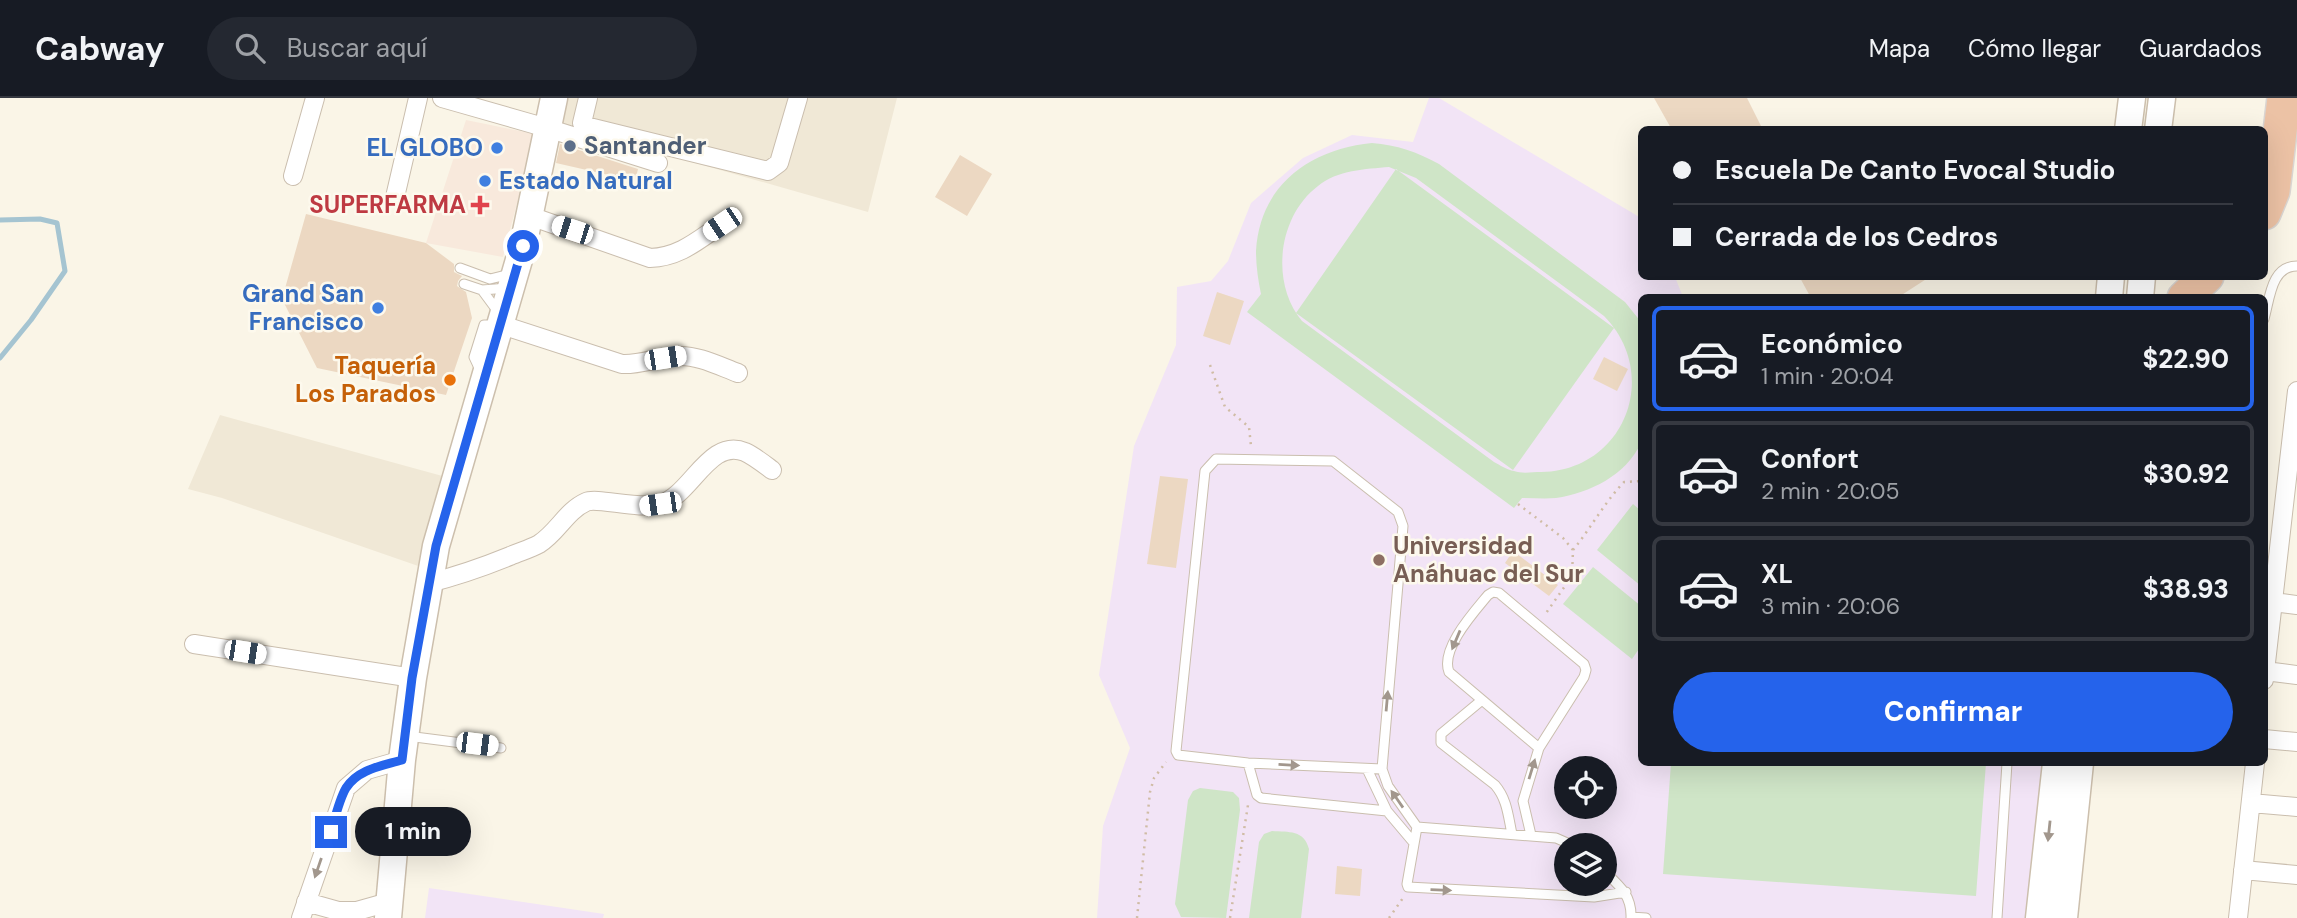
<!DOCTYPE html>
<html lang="es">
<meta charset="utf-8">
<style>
:root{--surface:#171b24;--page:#242831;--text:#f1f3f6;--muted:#9ea1a6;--line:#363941;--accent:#2563eb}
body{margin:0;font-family:"DM Sans",sans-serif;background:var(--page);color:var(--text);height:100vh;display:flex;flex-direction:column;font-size:26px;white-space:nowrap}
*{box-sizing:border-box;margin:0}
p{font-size:23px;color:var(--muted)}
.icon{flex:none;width:38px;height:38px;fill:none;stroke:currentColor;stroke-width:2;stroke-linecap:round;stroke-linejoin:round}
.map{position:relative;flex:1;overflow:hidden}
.panel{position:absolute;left:1638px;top:196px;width:630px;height:472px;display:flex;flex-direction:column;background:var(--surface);border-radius:10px;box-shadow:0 7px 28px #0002}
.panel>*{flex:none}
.top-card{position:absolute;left:1638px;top:28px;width:630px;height:154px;border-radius:10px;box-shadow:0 7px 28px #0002;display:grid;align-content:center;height:154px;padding:0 35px;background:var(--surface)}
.tools{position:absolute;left:1554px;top:658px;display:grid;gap:14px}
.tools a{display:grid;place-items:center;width:63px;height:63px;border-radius:50%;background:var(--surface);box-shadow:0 7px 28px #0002;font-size:35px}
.end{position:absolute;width:32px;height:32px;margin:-16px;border:9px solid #2563eb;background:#fff;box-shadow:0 0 0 4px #fff}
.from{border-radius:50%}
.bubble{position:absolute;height:49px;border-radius:24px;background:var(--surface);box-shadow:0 7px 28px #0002;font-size:23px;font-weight:800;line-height:49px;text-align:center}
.car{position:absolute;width:21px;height:42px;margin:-21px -10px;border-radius:9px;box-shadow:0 0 5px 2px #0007;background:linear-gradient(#fff 24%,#345 0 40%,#fff 0 76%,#345 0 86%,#fff 0)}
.top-card b{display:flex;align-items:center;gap:24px;height:66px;font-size:26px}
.top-card b+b{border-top:2px solid var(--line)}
.top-card i{width:18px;height:18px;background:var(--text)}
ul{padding:12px 0 0;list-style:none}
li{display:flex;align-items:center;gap:21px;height:105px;margin:0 14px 10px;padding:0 21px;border:4px solid var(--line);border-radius:10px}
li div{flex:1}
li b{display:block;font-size:26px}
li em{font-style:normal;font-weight:800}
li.on{border-color:var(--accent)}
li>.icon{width:63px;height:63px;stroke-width:1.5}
.primary-button{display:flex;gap:14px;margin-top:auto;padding:14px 35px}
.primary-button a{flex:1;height:80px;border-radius:42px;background:var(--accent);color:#fff;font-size:28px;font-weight:800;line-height:80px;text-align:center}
header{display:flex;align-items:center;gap:42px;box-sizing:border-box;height:98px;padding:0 35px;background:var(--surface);border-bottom:2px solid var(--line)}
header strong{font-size:33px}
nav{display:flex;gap:38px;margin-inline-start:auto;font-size:24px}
.search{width:490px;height:63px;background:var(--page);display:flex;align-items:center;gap:18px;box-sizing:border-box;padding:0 24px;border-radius:38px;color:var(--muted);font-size:26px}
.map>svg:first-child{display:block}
</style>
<header>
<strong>Cabway</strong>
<div class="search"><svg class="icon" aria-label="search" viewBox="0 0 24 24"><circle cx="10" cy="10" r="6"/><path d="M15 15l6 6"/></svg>Buscar aquí</div>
<nav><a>Mapa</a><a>Cómo llegar</a><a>Guardados</a></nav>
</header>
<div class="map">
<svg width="2297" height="820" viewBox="0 0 2297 820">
<rect width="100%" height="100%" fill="#faf5e7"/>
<path fill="#f0e8d6" d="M563 0H897L868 114 555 25Z
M220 317 446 379 424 470 222 400 188 391Z"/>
<path fill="#f8e9dc" d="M466 22 535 36 503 159 426 145Z"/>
<path fill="#f2e4f6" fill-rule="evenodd" d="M1429 0H1439L1641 120 1642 178 1675 179 1683 199 1642 200V665H2043L2026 820H1097L1103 728 1130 650 1099 577 1134 348 1176 247 1177 189 1211 183 1228 163 1251 105 1303 60 1352 37 1413 44ZM1566 670H1605V709H1566ZM1566 747H1605V786H1566Z
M429 790 604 816 603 820H425Z"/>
<path fill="#cfe5c7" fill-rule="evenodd" d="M1372 45C1397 47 1417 54 1439 66L1625 204 1641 224V345C1626 377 1590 395 1556 400 1545 401 1533 400 1522 400L1514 410 1247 214 1261 196C1258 182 1256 167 1256 153 1260 86 1311 51 1372 45ZM1389 69 1416 80 1604 218C1662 277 1624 373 1541 374 1532 374 1522 376 1514 373 1507 372 1500 367 1494 364L1302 223C1270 185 1278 118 1318 88 1337 72 1366 71 1389 69Z
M1396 71 1614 230 1513 372 1296 215Z
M1633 406 1641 413V488L1597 452Z
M1593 469 1641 508V548L1632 561 1563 506Z
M1671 665H1986L1976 798 1663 776Z
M1200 690 1233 694 1239 700 1240 712 1226 820 1181 819 1175 806 1188 702 1193 693Z
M1272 733C1289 734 1304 732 1309 751L1301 820H1249L1259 744 1264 736Z"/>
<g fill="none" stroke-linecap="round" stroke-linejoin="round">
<path stroke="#a5c4d1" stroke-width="5" d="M0 122 40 121 57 125 65 173 31 222 0 260"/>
</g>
<path fill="#ecd8c2" d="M1654 0H1747L1763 32H1672Z
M560 46 638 71 635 83 556 65Z
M960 57 992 76 967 118 935 99Z
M306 116 426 145 454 166V174L462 178 458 183 457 188 466 194 472 220 446 297 317 270 282 201Z
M1799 178H1931L1897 200H1811Z
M1217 194 1244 203 1230 247 1203 238Z
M1604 259 1628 271 1617 293 1593 281Z
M1160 378 1188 381 1176 470 1147 466Z
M1513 453 1558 487 1549 498 1505 465Z
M1337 768 1362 771 1360 798 1335 796Z"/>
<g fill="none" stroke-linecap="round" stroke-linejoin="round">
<g stroke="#cabeae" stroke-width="11">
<path id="lane" d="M460 170 490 181 510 176
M464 186 482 192 499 215
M482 192 508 190
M2264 221C2270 200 2271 168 2297 168
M481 274 474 259 484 227H497
M1482 602 1441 636V645L1495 687C1507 701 1508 717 1512 736
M407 638 501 650
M1248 665 1257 697 1261 700 1387 713
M1367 671 1387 713 1414 745
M1382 671 1248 665 1178 657 1176 653 1205 373 1216 361 1333 363 1398 414 1403 428 1382 671 1388 688 1417 729 1407 786 1408 789 1594 799 1626 794
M1417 729 1556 740 1572 747
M1531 737 1523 703 1539 650 1584 579 1586 572 1584 566 1499 495 1493 494 1488 497C1474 514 1440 551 1449 574L1539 650
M1605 774C1620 788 1632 798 1631 820
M1631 819 1646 820
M1997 820 2007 665"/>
</g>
<g stroke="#cabeae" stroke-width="20">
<path id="street" d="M442 0 547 30 658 65
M588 0 582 25 585 28 768 73 779 65 798 0
M293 78 315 0
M395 99 418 0
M530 118 650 160C680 159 698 142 722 126
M499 226 622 266C641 267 658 259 678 258 698 257 719 268 738 275
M429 485C457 478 483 469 510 458 519 454 530 451 539 446 558 434 566 413 586 404 597 399 639 412 660 406 691 398 709 339 745 354 754 358 764 366 772 372
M2273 504 2297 507
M194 546 413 580
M2265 573 2297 577
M2264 582 2297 293
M2264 641 2297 644
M2251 705 2297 709
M2243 772 2297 777
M306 804 338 813H357L389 804
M301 820 346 690 367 672 402 662
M2238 820 2255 665"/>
</g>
<g stroke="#ccbfad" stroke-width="29">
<path id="secondary" d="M2128 32 2132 0
M2158 32 2162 0
M2109 200 2111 178
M2140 200 2142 178
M388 820 402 662 413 580 436 448 523 148 554 0
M2039 820 2056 665
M2064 820 2080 665"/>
</g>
<g stroke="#dad5d1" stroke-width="36">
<path id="highway" d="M2264 115 2273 93 2284 0
M2184 200 2207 178"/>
</g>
<path stroke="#d0bca5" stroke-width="2.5" stroke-dasharray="2 5" stroke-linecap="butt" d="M1210 267 1225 309 1249 329 1251 348
M1518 406 1563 440 1573 452 1572 478 1544 518
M1573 452C1591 430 1604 405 1624 384L1642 383
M1137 820 1150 694 1154 680 1166 664
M1230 820 1248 707
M1389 820 1403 800"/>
<use href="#lane" stroke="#fff" stroke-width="9"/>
<use href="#street" stroke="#fff" stroke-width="18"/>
<use href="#secondary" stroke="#fff" stroke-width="26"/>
<use href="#highway" stroke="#ecc2a5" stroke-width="33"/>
</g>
<defs><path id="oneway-solid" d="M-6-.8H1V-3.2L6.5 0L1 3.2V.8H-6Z" transform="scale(1.75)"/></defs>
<g fill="#a2978d">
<use href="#oneway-solid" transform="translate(1456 542) rotate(113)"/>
<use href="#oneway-solid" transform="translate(1387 603) rotate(-85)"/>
<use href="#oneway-solid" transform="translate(1289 667) rotate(3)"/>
<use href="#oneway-solid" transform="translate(1532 671) rotate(-73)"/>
<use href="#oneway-solid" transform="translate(1397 701) rotate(-125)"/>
<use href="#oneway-solid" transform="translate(2049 733) rotate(96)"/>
<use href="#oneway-solid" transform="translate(318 770) rotate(109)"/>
<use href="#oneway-solid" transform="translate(1441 792) rotate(2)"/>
</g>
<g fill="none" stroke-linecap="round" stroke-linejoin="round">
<path stroke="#2563eb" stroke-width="9" d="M331 734C335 720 339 702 346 690 358 671 382 668 402 662L412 580 436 448 523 148"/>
</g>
<circle fill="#5c6f8a" stroke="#fdf9ed" stroke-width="2.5" cx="570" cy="48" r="7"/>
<g fill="#3f7fe0" stroke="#fdf9ed" stroke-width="2.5">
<circle cx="497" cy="50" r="7"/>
<circle cx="485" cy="83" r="7"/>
<circle cx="378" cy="210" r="7"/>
</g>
<path fill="#e0444e" stroke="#fdf9ed" stroke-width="2.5" d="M476.5 96.5h7v7h7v7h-7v7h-7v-7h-7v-7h7z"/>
<circle fill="#e8710a" stroke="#fdf9ed" stroke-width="2.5" cx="450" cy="282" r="7"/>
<circle fill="#8d6e63" stroke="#fdf9ed" stroke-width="2.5" cx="1379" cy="462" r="7"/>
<g text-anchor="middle" stroke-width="5" stroke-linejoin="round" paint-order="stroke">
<g font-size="24" font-weight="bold" fill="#4e5e75" stroke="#fdf9ed" text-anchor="start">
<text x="584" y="56">Santander</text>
</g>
<g font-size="24" font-weight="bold" fill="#366cbe" stroke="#fdf9ed" text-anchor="end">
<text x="483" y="58">EL GLOBO</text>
<text x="499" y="91" text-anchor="start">Estado Natural</text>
<text x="364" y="204">Grand San<tspan x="364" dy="28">Francisco</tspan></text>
</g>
<g font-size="24" font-weight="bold" fill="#be3a42" stroke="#fdf9ed" text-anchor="end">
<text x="466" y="115">SUPERFARMA</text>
</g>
<g font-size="24" font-weight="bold" fill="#c56008" stroke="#fdf9ed" text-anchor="end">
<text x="436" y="276">Taquería<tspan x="436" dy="28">Los Parados</tspan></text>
</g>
<g font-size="24" font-weight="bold" fill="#785e54" stroke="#fdf9ed" text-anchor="start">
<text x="1393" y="456">Universidad<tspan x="1393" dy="28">Anáhuac del Sur</tspan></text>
</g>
</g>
</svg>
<div class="tools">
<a><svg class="icon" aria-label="locate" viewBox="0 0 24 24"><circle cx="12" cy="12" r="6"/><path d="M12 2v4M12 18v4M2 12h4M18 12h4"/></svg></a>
<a><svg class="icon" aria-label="layers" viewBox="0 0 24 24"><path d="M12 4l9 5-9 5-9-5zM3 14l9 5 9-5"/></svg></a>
</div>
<i class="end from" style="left:523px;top:148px"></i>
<i class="end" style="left:331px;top:734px"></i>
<div class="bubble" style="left:355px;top:709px;width:116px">1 min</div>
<i class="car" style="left:722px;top:126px;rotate:236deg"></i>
<i class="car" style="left:572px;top:132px;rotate:288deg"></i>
<i class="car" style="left:665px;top:260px;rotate:81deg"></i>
<i class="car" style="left:660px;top:406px;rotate:262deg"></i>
<i class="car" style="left:245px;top:554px;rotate:99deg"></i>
<i class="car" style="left:477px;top:646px;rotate:97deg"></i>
<div class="top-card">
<b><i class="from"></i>Escuela De Canto Evocal Studio</b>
<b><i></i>Cerrada de los Cedros</b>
</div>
<section class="panel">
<ul>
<li class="on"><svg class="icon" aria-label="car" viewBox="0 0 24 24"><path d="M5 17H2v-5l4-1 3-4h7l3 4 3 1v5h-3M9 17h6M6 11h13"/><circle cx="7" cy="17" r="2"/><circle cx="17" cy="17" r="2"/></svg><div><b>Económico</b><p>1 min · 20:04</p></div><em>$22.90</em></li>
<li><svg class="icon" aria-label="car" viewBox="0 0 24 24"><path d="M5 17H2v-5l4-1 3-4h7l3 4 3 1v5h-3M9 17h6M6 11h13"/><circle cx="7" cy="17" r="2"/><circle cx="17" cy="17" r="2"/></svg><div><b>Confort</b><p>2 min · 20:05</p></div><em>$30.92</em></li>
<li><svg class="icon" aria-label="car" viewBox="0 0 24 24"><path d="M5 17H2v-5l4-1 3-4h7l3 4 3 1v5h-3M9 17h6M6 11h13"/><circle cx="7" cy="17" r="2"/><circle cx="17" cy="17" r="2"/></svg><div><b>XL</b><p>3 min · 20:06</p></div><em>$38.93</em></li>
</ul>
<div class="primary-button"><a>Confirmar</a></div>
</section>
</div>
